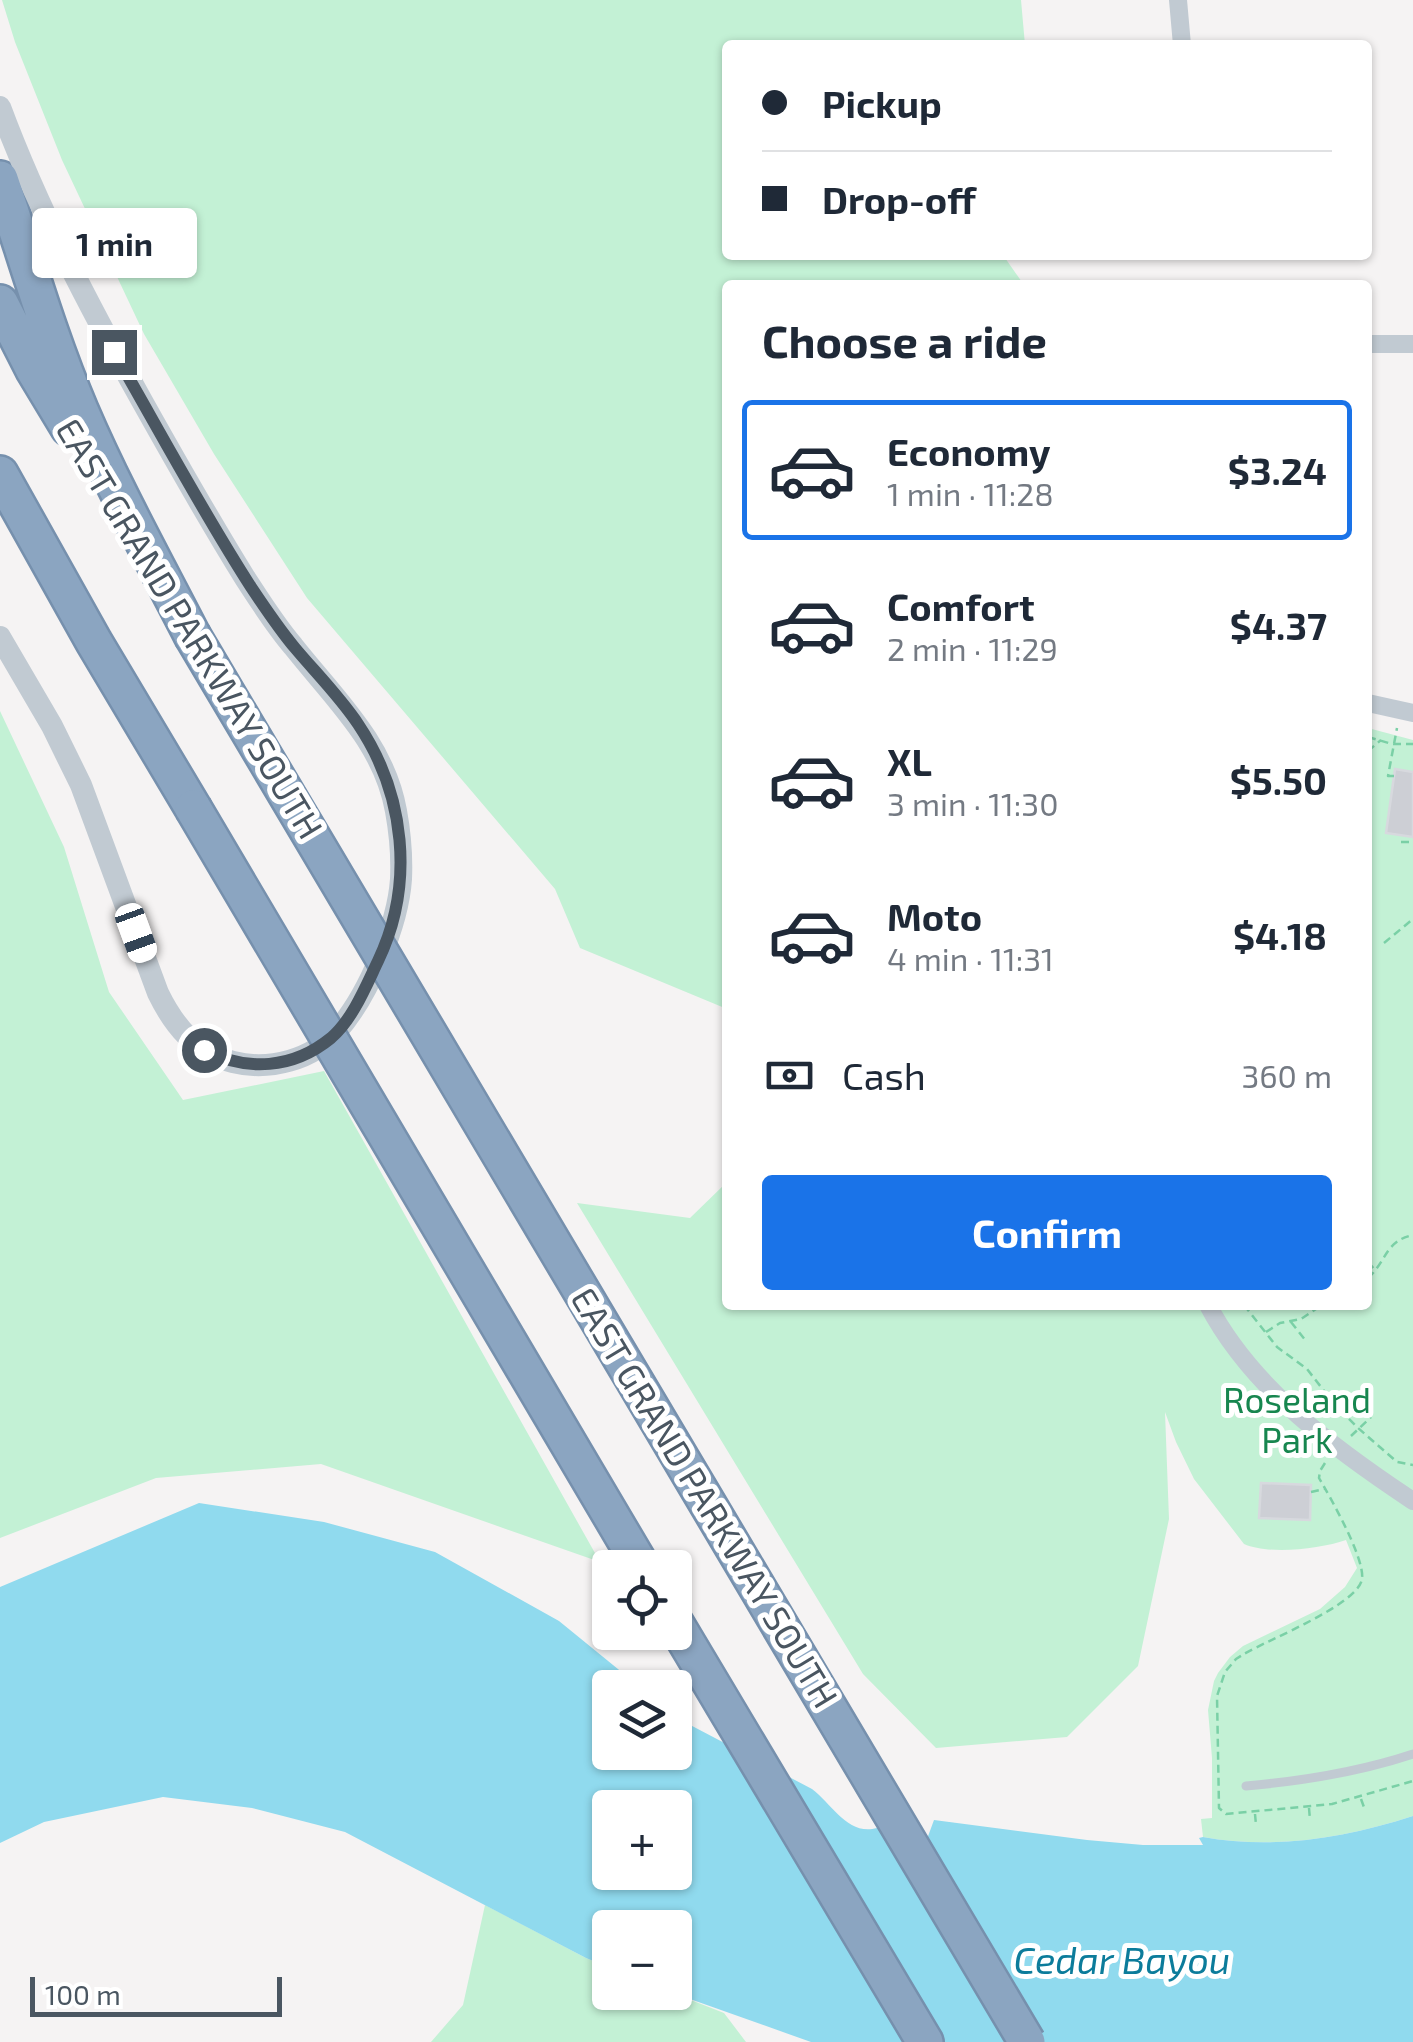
<!DOCTYPE html>
<meta charset="utf-8">
<style>
:root{--surface:#fff;--page:#f2f2f3;--text:#1f2937;--muted:#747a83;--line:#e0e1e3;--accent:#1a73e8}
body{margin:0;font-family:"Exo 2",sans-serif;background:var(--page);color:var(--text);height:100vh;display:flex;flex-direction:column;font-size:38px;white-space:nowrap}
*{box-sizing:border-box;margin:0}
p{font-size:32px;color:var(--muted)}
.icon{flex:none;width:55px;height:55px;fill:none;stroke:currentColor;stroke-width:2;stroke-linecap:round;stroke-linejoin:round}
.map{position:relative;flex:1;overflow:hidden}
.side{position:absolute;left:722px;top:280px;width:650px;height:1030px;display:flex;flex-direction:column;background:var(--surface);border-radius:10px;box-shadow:0 2px 8px #0004}
.side>*{flex:none}
.top-card{position:absolute;left:722px;top:40px;width:650px;height:220px;border-radius:10px;box-shadow:0 2px 8px #0004;display:grid;align-content:center;height:220px;padding:0 40px;background:var(--surface)}
.controls{position:absolute;left:592px;top:1550px;display:grid;gap:20px}
.controls a{display:grid;place-items:center;width:100px;height:100px;border-radius:10px;background:var(--surface);box-shadow:0 2px 8px #0004;font-size:50px}
.scale{position:absolute;left:30px;bottom:25px;width:252px;box-sizing:border-box;padding-left:10px;border:5px solid #4a5661;border-top:0;font-size:28px;line-height:35px;white-space:nowrap;color:#4a5661;-webkit-text-stroke:8px #fff;paint-order:stroke}
.end{position:absolute;width:45px;height:45px;margin:-22px;border:12px solid #4a5661;background:#fff;box-shadow:0 0 0 5px #fff}
.from{border-radius:50%}
.bubble{position:absolute;height:70px;border-radius:10px;background:var(--surface);box-shadow:0 2px 8px #0004;font-size:32px;font-weight:700;line-height:70px;text-align:center}
.car{position:absolute;width:30px;height:60px;margin:-30px -15px;border-radius:12px;box-shadow:0 0 8px 2px #0007;background:linear-gradient(#fff 24%,#345 0 40%,#fff 0 76%,#345 0 86%,#fff 0)}
.top-card b{display:flex;align-items:center;gap:35px;height:95px;font-size:38px}
.top-card b+b{border-top:2px solid var(--line)}
.top-card i{width:25px;height:25px;background:var(--text)}
ul{padding:0;list-style:none}
li{display:flex;align-items:center;gap:30px;height:140px;margin:0 20px 15px;padding:0 20px;border:5px solid transparent;border-radius:10px}
li div{flex:1}
li b{display:block;font-size:38px}
li em{font-style:normal;font-weight:700}
li.current{border-color:var(--accent)}
li>.icon{width:90px;height:90px;stroke-width:1.5}
h2{padding:0 40px;font-size:45px;line-height:120px}
.pay{display:flex;align-items:center;gap:25px;height:110px;padding:0 40px;font-size:38px}
.pay p{margin-inline-start:auto}
.button{display:flex;gap:20px;margin-top:auto;padding:20px 40px}
.button a{flex:1;height:115px;border-radius:10px;background:var(--accent);color:#fff;font-size:40px;font-weight:700;line-height:115px;text-align:center}
.map>svg:first-child{display:block}
</style>
<div class="map">
<svg width="1413" height="2042" viewBox="0 0 1413 2042">
<rect width="100%" height="100%" fill="#f5f3f3"/>
<path fill="#c3f1d5" d="M2 0H1021L1025 45H728V255H1003L1024 285H728L727 1009 580 948 555 889 307 598 214 454 144 334 62 160 15 42Z
M0 711 64 847 109 992 183 1100 324 1071 600 1562 321 1464 156 1478 0 1538Z
M1368 728 1413 740V1816C1345 1838 1274 1850 1203 1837L1201 1819 1212 1818V1758L1208 1710 1214 1681 1218 1673 1230 1657 1243 1646 1320 1609 1345 1587 1357 1568 1346 1540C1320 1549 1269 1555 1244 1544L1194 1479 1176 1442 1165 1412 1169 1519 1138 1666 1067 1737 936 1748 863 1674 577 1203 690 1218 727 1182 728 1305H1368Z
M485 1905 586 1958 610 1968V1992L673 1993 724 2013 746 2042H431L463 2005Z"/>
<path fill="#90daee" fill-rule="evenodd" d="M199 1503 324 1522 435 1552 559 1621 640 1687 610 1688V1752H675V1717L812 1789C833 1805 848 1836 877 1828 891 1839 910 1843 927 1839L934 1820 1087 1840 1143 1845H1203L1199 1838 1203 1837C1274 1850 1345 1838 1413 1816V2042H811L673 1993 675 1992V1928H610V1968L586 1958 345 1832 252 1808 163 1797 44 1822 0 1843V1587ZM610 1808H675V1872H610Z"/>
<path fill="#cdcfd5" stroke="#d7d9de" stroke-width="2.5" d="M1395 769 1413 772V837L1386 833Z
M1261 1483 1311 1485 1310 1520 1259 1518Z"/>
<g fill="none" stroke-linecap="round" stroke-linejoin="round">
<g stroke="#7690ad" stroke-width="40">
<path id="motorway" d="M0 179C26 256 48 335 80 410 113 487 154 561 192 635
M0 303 34 370 69 428
M0 474 94 642 193 808
M675 1623 925 2042"/>
</g>
<path stroke="#7ad0a6" stroke-width="2.5" stroke-dasharray="8 5" stroke-linecap="butt" d="M1368 737 1392 744H1413
M1368 751 1381 740
M1394 776H1388L1397 728
M1401 842H1413
M1384 943 1413 919
M1368 1262 1376 1271
M1368 1278C1387 1261 1385 1241 1413 1235
M1244 1305 1277 1347 1307 1369 1335 1405 1358 1428 1397 1462 1413 1465
M1291 1322 1306 1341
M1266 1332 1280 1323 1301 1319 1322 1305
M1351 1436 1371 1417
M1325 1463 1320 1471 1319 1478C1330 1497 1365 1558 1362 1579 1358 1605 1267 1640 1244 1654L1236 1659 1225 1672 1217 1696 1219 1808 1226 1814 1332 1804 1413 1781
M1311 1492 1324 1489
M1361 1799 1365 1810
M1309 1808 1310 1820
M1255 1814 1256 1825"/>
<path stroke="#c1cad2" stroke-width="9" d="M1246 1786C1302 1781 1359 1772 1413 1754"/>
<path stroke="#c1cad2" stroke-width="18" d="M1178 0 1182 45
M1368 344H1413
M1368 703 1413 713
M1208 1305C1252 1389 1336 1450 1413 1501"/>
<path stroke="#c1cad2" stroke-width="22" d="M0 107C38 209 89 306 142 401 175 460 209 520 245 578 260 601 275 625 293 646 334 698 384 743 396 811 400 833 402 857 401 879 398 925 368 996 337 1031 313 1060 269 1071 233 1062 196 1053 174 1026 158 993L81 785 52 726 0 637"/>
<use href="#motorway" stroke="#8ba5c1" stroke-width="35"/>
<g stroke="#7690ad" stroke-width="40" stroke-linecap="butt">
<path id="motorway-bridge" d="M192 635 1027 2042
M193 808 642 1568"/>
</g>
<use href="#motorway-bridge" stroke="#8ba5c1" stroke-width="35"/>
</g>
<g fill="none" stroke-linecap="round" stroke-linejoin="round">
<path stroke="#4a5661" stroke-width="12" d="M114 352C159 430 202 511 251 587 265 608 279 629 295 648 316 673 340 697 358 724 405 794 415 884 378 961 366 986 353 1019 331 1038 293 1069 247 1072 204 1050"/>
</g>
<g text-anchor="middle" stroke-width="10" stroke-linejoin="round" paint-order="stroke">
<g font-size="35" fill="#4a5661" stroke="#fff">
<text transform="translate(189 629) rotate(59)" y="12">EAST GRAND PARKWAY SOUTH</text>
<text transform="translate(704 1498) rotate(59)" y="12">EAST GRAND PARKWAY SOUTH</text>
</g>
<g font-size="35" fill="#17864f" stroke="#fff">
<text x="1297" y="1413">Roseland<tspan x="1297" dy="40">Park</tspan></text>
</g>
<g font-size="38" font-style="italic" fill="#0c7c9b" stroke="#fff">
<text x="1122" y="1974">Cedar Bayou</text>
</g>
</g>
</svg>
<div class="controls">
<a><svg class="icon" aria-label="locate" viewBox="0 0 24 24"><circle cx="12" cy="12" r="6"/><path d="M12 2v4M12 18v4M2 12h4M18 12h4"/></svg></a>
<a><svg class="icon" aria-label="layers" viewBox="0 0 24 24"><path d="M12 4l9 5-9 5-9-5zM3 14l9 5 9-5"/></svg></a>
<a>+</a>
<a>−</a>
</div>
<div class="scale">100 m</div>
<i class="end from" style="left:204px;top:1050px"></i>
<i class="end" style="left:114px;top:352px"></i>
<div class="bubble" style="left:32px;top:208px;width:165px">1 min</div>
<i class="car" style="left:136px;top:933px;rotate:160deg"></i>
<div class="top-card">
<b><i class="from"></i>Pickup</b>
<b><i></i>Drop-off</b>
</div>
<section class="side">
<h2>Choose a ride</h2>
<ul>
<li class="current"><svg class="icon" aria-label="car" viewBox="0 0 24 24"><path d="M5 17H2v-5l4-1 3-4h7l3 4 3 1v5h-3M9 17h6M6 11h13"/><circle cx="7" cy="17" r="2"/><circle cx="17" cy="17" r="2"/></svg><div><b>Economy</b><p>1 min · 11:28</p></div><em>$3.24</em></li>
<li><svg class="icon" aria-label="car" viewBox="0 0 24 24"><path d="M5 17H2v-5l4-1 3-4h7l3 4 3 1v5h-3M9 17h6M6 11h13"/><circle cx="7" cy="17" r="2"/><circle cx="17" cy="17" r="2"/></svg><div><b>Comfort</b><p>2 min · 11:29</p></div><em>$4.37</em></li>
<li><svg class="icon" aria-label="car" viewBox="0 0 24 24"><path d="M5 17H2v-5l4-1 3-4h7l3 4 3 1v5h-3M9 17h6M6 11h13"/><circle cx="7" cy="17" r="2"/><circle cx="17" cy="17" r="2"/></svg><div><b>XL</b><p>3 min · 11:30</p></div><em>$5.50</em></li>
<li><svg class="icon" aria-label="car" viewBox="0 0 24 24"><path d="M5 17H2v-5l4-1 3-4h7l3 4 3 1v5h-3M9 17h6M6 11h13"/><circle cx="7" cy="17" r="2"/><circle cx="17" cy="17" r="2"/></svg><div><b>Moto</b><p>4 min · 11:31</p></div><em>$4.18</em></li>
</ul>
<div class="pay"><svg class="icon" aria-label="cash" viewBox="0 0 24 24"><path d="M3 7h18v10H3z"/><circle cx="12" cy="12" r="2"/></svg>Cash<p>360 m</p></div>
<div class="button"><a>Confirm</a></div>
</section>
</div>
